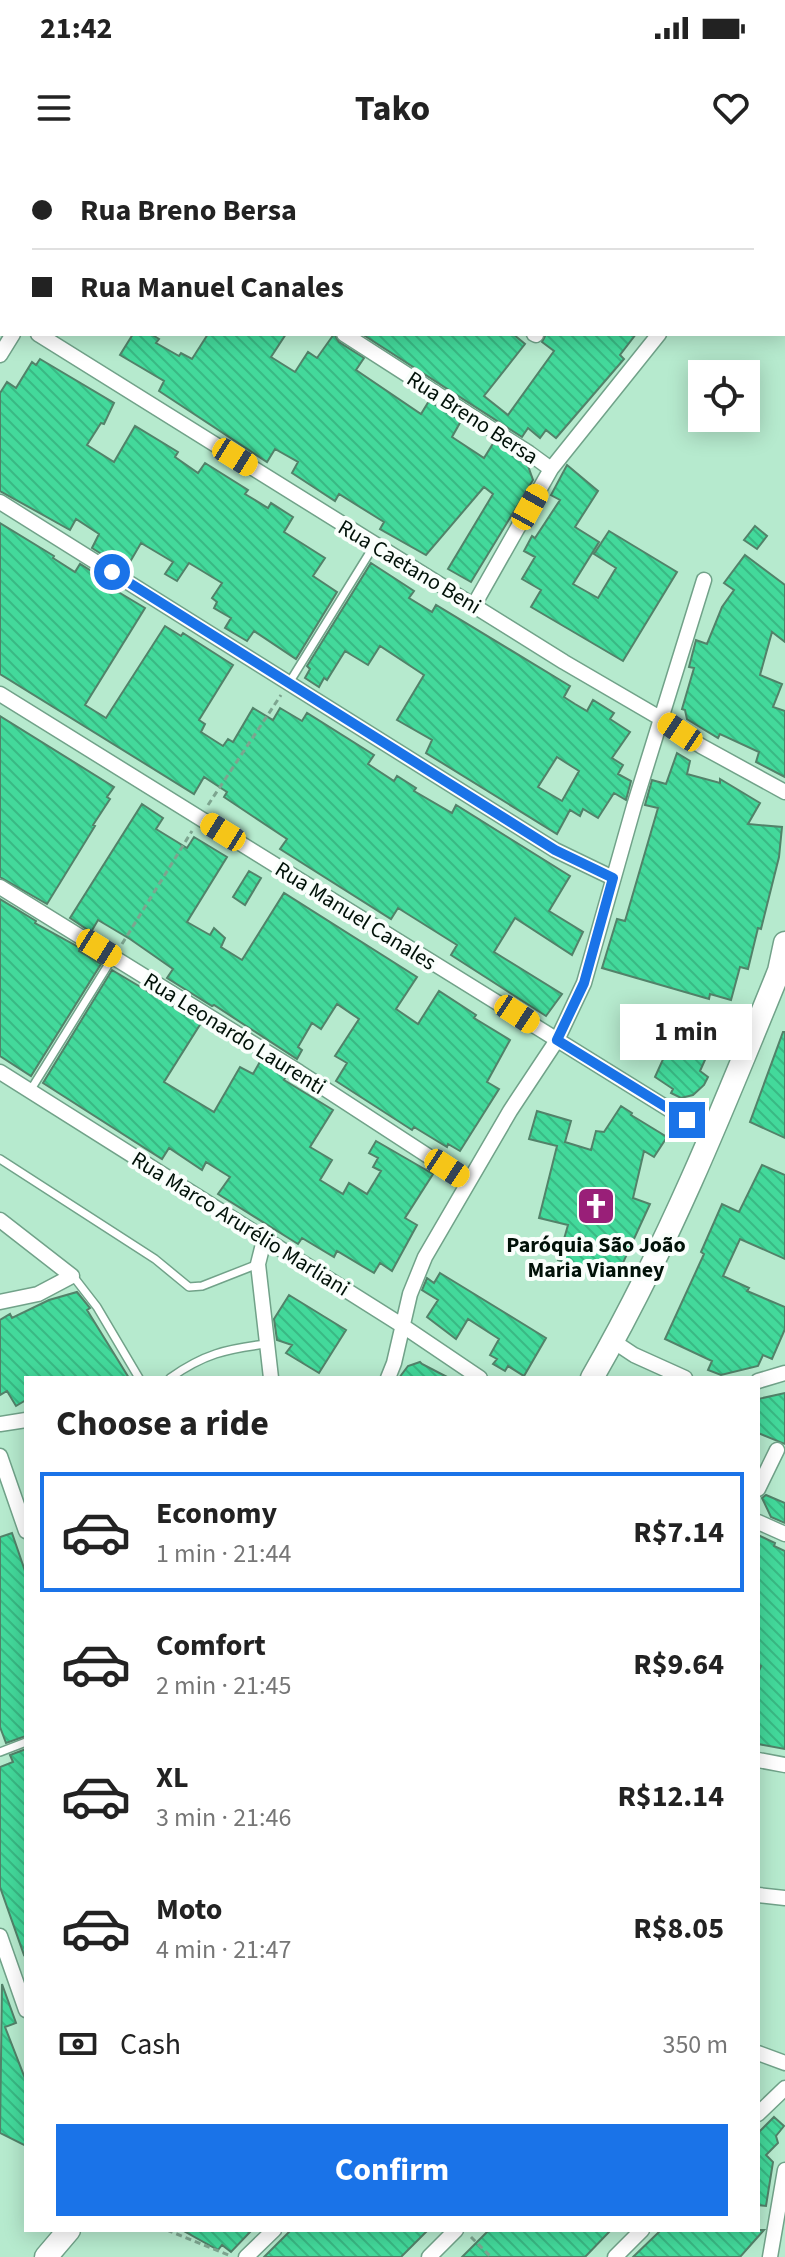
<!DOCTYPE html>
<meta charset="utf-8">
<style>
:root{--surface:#fff;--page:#f2f2f2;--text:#222;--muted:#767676;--line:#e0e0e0;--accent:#1a73e8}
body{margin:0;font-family:"Source Sans 3",sans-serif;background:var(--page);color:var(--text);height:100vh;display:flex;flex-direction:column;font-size:30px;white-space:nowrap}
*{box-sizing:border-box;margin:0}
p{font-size:26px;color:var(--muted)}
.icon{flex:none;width:44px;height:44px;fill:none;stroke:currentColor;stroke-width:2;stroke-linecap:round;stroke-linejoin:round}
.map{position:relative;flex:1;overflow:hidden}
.side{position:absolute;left:24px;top:1216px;width:736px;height:856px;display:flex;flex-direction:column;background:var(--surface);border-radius:0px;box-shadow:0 4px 20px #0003}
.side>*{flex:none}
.top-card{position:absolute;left:0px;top:0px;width:786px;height:176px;box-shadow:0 4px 20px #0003;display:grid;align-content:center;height:176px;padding:0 32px;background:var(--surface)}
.buttons{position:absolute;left:688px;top:200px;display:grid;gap:16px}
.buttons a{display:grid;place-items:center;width:72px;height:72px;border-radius:0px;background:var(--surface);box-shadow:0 4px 20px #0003;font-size:40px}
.end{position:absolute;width:36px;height:36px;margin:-18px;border:10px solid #1a73e8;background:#fff;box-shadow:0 0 0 4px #fff}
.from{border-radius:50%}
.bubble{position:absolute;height:56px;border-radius:0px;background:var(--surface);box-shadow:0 4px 20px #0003;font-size:26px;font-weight:700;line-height:56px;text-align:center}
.car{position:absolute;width:24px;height:48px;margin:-24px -12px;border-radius:10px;box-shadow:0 0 6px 2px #0007;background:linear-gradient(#f5c518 24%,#345 0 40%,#f5c518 0 76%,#345 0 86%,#f5c518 0)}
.top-card b{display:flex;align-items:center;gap:28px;height:76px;font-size:30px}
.top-card b+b{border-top:2px solid var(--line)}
.top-card i{width:20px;height:20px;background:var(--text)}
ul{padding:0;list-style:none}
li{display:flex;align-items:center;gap:24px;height:120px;margin:0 16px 12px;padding:0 16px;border:4px solid transparent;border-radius:0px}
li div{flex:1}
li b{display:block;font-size:30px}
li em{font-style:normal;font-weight:700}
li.selected{border-color:var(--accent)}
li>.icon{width:72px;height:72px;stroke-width:1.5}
h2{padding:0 32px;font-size:36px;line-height:96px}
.pay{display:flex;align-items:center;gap:20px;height:88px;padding:0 32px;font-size:30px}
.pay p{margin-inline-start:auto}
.button{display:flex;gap:16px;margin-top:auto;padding:16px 32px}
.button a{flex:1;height:92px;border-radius:0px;background:var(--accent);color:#fff;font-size:32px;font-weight:700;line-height:92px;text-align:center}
.status{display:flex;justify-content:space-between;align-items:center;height:56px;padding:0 40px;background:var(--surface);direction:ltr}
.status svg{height:22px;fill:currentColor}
header{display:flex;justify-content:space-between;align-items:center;height:104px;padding:0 32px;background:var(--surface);font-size:36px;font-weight:700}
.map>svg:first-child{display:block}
</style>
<div class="status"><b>21:42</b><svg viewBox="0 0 49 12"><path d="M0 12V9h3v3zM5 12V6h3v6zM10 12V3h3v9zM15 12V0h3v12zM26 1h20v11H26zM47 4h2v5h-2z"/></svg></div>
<header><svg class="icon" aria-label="menu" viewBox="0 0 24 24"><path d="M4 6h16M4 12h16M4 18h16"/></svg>Tako<svg class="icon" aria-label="heart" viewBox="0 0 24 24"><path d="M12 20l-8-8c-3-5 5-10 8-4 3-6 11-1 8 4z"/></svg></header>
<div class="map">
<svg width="785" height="2097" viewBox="0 0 785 2097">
<defs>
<pattern id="building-back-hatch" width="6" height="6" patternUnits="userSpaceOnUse" patternTransform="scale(2)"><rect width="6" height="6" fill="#43d99b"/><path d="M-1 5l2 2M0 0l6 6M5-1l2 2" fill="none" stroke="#39b984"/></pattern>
</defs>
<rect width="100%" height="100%" fill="#b6eace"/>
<path fill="url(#building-back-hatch)" stroke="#528269" stroke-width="2" fill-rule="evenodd" d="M133 174H151L159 179 156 183 179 196 181 193 192 199 208 174H286L271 197 295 212 308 192 317 198 334 174 339 182 364 198 356 210 421 254 429 241 461 261 452 277 484 298 494 282 528 306 533 320 471 422 448 409 493 334 484 327 426 395 380 369 384 362 339 334 335 341 292 313 298 302 275 289 267 302 159 231 164 221 120 195Z
M362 174H513L525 184 484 236 508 255 554 191 542 182 546 174H636L620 195 624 199 556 278 546 270 540 278 528 268 522 277Z
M40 199 114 243 104 264 101 263 87 285 114 302 135 266 178 292 175 297 198 313 205 303 248 330 245 334 268 348 271 343 293 357 284 372 325 398 313 416 337 432 296 499 254 471 247 481 225 468 231 458 214 448 217 442 212 438 222 423 189 403 177 421 165 414 173 402 141 383 127 407 124 405 122 407 92 388 99 374 76 359 70 370 0 331V233L7 222 16 228 32 202 36 205Z
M567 305 598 331 575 367 599 382 573 424 598 438 616 408 594 394 609 371 677 412 623 501 531 447 541 430 522 419 535 397 524 391 532 376 535 378 560 340 551 335Z
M0 363 54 396 53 398 75 412 80 404 112 424 110 427 145 448 85 545 106 558 165 466 181 476 183 473 233 505 199 560 205 564 201 572 223 586 228 579 233 582 253 548 273 560 280 548 302 561 307 553 374 595 368 604 394 621 397 616 416 628 414 631 452 653 456 645 570 716 549 751 583 772 572 795 515 758 494 792 562 834 546 856 451 795 457 785 398 748 391 759 280 689 287 679 224 637 227 632 204 617 194 634 0 514Z
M755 366 767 376 757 389 744 380Z
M745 395 785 425V482L772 472 760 515 782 524 773 547 785 551V617L756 602 759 592 720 574 718 578 687 559 685 550 682 549 694 508 689 507 696 480 707 484 722 447 734 430 724 423Z
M371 403 414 431 409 438 432 452 436 445 570 526 564 537 575 544 587 551 593 540 614 553 610 559 630 572 612 598 623 605 618 614 631 621 626 640 614 633 598 658 583 649 580 656 570 650 557 674 426 593 432 580 397 560 424 515 380 486 368 505 345 491 327 520 324 518 319 527 305 518 310 509 307 506ZM557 597 579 611 562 641 538 627Z
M0 556 114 627 107 637 110 639 93 665 95 666 47 744 0 717Z
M677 593 690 601 687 614 720 623V619L760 643 748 664 782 667 779 697 761 769 758 768 748 809 740 807 731 840 710 834 709 839 602 808 617 759 625 761 658 648 645 645 652 620 666 624Z
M142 644 163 658 156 669 187 688 194 677 227 697 187 762 210 775 214 768 225 778 221 787 242 800 284 733 417 817 396 849 418 864 439 831 476 855 474 858 510 880 487 922 499 929 460 991 448 984 447 987 414 967 412 970 336 921 347 903 335 896 359 859 337 844 321 869 312 863 298 887 302 890 297 899 214 845 212 846 167 818 173 809 130 779 98 760 91 772 70 758Z
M249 711 261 718 245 745 233 737Z
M0 739 36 761 35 763 80 788 79 791 101 804 31 916 0 896Z
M112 810 201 863 164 922 214 952 240 907 253 914 261 900 286 916 284 920 333 950 310 987 332 1000 320 1020 343 1034 349 1023 367 1034 381 1011 373 1007 378 998 369 993 376 981 433 1014 405 1058 417 1065 392 1111 380 1103 374 1113 337 1091 334 1097 302 1078 298 1084 218 1034 230 1017 206 1002 202 1010 169 988 162 999 43 923Z
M667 854 713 882 700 911 708 917 704 925 693 935 681 938 671 933 673 929 655 917 665 895 648 885Z
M783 872H785V978L750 962Z
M621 946 632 953 631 955 667 977 654 997 644 991 633 1038 650 1044 616 1118 558 1100 568 1065 539 1058 557 986 529 979 537 951 571 961 565 982 591 990 596 971 604 972Z
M762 1005 785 1015V1099L740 1079 723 1116 749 1128 747 1131 785 1147V1169L772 1199 763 1195 758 1206 721 1215 708 1210 712 1201 665 1179 704 1094 701 1092 722 1044 739 1052Z
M440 1113 546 1178 524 1216 508 1206 505 1211 493 1204 497 1199 490 1195 499 1179 468 1159 456 1179 427 1157 438 1140 422 1130 427 1118 434 1123Z
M77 1132 90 1148 87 1150 129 1218H26V1240L16 1246 7 1231 0 1235V1160L10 1154 12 1158 49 1140Z
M289 1135 346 1170 319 1213 286 1193 292 1185 277 1180 274 1159Z
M420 1202 422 1204 449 1218H399L408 1206Z
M785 1233V1284L758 1273V1239Z
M766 1335 785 1343V1363L771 1357 762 1338Z
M12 1373 26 1414V1576L6 1583 0 1567V1377Z
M758 1375 775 1383 774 1386 785 1391V1589L758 1584V1513L761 1506 758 1504Z
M26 1589V1794L24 1795 0 1727V1607L13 1602 10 1595Z
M2 1824 16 1863 5 1867 26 1921V1986L0 1973Z
M774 1957 784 1966 776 1976 778 1983 766 1995 773 2002 766 2046 758 2045V1973Z
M182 2070H252L231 2092 222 2085 218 2090Z
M291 2070H428L401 2097H264Z
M489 2070H611L585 2097H462Z
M661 2070H764L740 2097H633Z"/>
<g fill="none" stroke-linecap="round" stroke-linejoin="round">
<g stroke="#71a289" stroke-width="10">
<path id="lane" d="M289 523 375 384
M30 931 113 797
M0 999 155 1099 189 1127 202 1126 258 1104
M73 1116 97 1147 139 1218
M170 1218C204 1194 226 1189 266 1184
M0 1592 26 1582"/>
</g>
<g stroke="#71a289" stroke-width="17">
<path id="street" d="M62 0 65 2
M325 0 327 2
M644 0 647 2
M117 2 119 0
M338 2 340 0
M595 2 596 0
M784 28 785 27
M0 155 2 156
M38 174 564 502 660 558 701 586 785 632
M344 174 529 293 551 309 474 445
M534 174 536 175
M0 195 13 174
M551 309 659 174
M0 342 555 690 613 718
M0 534 712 976
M0 727 299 912 468 1022
M0 912 403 1166 480 1218
M0 1060 72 1116 38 1134 0 1142
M264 1080 258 1104 271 1218
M613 1181 634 1195 685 1218
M388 1218 394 1203 410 1134 425 1097 510 951 557 880 584 823 634 646 704 420
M758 1221 785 1213
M0 1264 26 1260
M0 1296 26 1371
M758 1329 777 1290
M758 1362 785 1374
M758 1600 785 1605
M758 1735 785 1738
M0 1776 26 1850
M758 1893 785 1903
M758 1954 785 1928
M246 2097 274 2070
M429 2097 456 2070
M615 2097 642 2070
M770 2097 785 2010"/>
</g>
<g stroke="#71a289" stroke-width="25">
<path id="secondary" d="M592 1218C667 1088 723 949 779 811L785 783
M46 2097 69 2070"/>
</g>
<path stroke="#7da58f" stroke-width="3" stroke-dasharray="6 4" stroke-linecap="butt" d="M208 645 281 535
M122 784 192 671
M167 2070 231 2096
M471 2077 491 2097"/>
<use href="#lane" stroke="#fff" stroke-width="7"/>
<use href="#street" stroke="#fff" stroke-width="14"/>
<use href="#secondary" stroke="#fff" stroke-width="22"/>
</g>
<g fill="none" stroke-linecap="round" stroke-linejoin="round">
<path stroke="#1a73e8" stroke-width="10" d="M112 412 555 690 613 718 584 823 557 880 687 960"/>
</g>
<defs>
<g id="church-square" transform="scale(2)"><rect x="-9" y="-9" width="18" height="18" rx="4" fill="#991f78" stroke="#f9fefb"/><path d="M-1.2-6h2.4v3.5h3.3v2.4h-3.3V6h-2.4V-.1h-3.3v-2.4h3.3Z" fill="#fff"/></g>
</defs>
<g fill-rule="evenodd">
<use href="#church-square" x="596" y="1046"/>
</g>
<g text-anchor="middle" stroke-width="8" stroke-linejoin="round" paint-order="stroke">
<g font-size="22" fill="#011108" stroke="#f9fefb">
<text transform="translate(473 257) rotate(33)" y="8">Rua Breno Bersa</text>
<text transform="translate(410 406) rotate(31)" y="8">Rua Caetano Beni</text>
<text transform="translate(356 755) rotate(32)" y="8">Rua Manuel Canales</text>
<text transform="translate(235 873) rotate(32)" y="8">Rua Leonardo Laurenti</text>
<text transform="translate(241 1063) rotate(32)" y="8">Rua Marco Arurélio Marliani</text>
</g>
<g font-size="22" font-weight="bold" fill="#011108" stroke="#f9fefb">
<text x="596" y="1092">Paróquia São João<tspan x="596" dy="25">Maria Vianney</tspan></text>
</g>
</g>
</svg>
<div class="buttons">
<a><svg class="icon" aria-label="locate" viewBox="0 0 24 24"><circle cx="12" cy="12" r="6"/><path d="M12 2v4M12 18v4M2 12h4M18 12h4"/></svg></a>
</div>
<i class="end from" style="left:112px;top:412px"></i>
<i class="end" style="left:687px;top:960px"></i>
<div class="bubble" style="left:620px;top:844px;width:132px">1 min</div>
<i class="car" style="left:235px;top:297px;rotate:122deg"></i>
<i class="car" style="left:530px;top:347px;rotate:29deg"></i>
<i class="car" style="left:680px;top:572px;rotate:304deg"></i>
<i class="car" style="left:223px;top:672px;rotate:302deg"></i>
<i class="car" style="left:99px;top:788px;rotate:122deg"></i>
<i class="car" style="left:517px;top:854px;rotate:123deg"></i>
<i class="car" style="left:447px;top:1008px;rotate:123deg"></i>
<div class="top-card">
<b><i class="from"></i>Rua Breno Bersa</b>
<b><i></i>Rua Manuel Canales</b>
</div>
<section class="side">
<h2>Choose a ride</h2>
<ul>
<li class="selected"><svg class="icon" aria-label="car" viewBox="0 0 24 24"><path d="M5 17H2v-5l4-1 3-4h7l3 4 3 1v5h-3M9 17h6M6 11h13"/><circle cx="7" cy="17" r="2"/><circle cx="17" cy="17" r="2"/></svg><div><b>Economy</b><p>1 min · 21:44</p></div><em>R$7.14</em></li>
<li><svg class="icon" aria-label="car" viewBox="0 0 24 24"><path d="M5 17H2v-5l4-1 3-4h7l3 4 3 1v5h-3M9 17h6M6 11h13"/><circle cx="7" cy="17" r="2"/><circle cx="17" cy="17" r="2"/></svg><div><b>Comfort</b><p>2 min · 21:45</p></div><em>R$9.64</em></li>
<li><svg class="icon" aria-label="car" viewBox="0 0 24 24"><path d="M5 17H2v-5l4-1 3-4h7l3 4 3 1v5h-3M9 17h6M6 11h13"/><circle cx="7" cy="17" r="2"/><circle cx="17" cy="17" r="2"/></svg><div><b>XL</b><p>3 min · 21:46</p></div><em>R$12.14</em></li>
<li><svg class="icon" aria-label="car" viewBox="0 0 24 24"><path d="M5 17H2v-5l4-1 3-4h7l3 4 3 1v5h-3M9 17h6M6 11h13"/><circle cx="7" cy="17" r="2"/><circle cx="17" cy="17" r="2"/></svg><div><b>Moto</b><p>4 min · 21:47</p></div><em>R$8.05</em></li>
</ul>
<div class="pay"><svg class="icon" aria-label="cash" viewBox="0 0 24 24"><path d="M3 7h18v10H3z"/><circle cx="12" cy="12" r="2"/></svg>Cash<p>350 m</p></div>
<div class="button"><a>Confirm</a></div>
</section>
</div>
